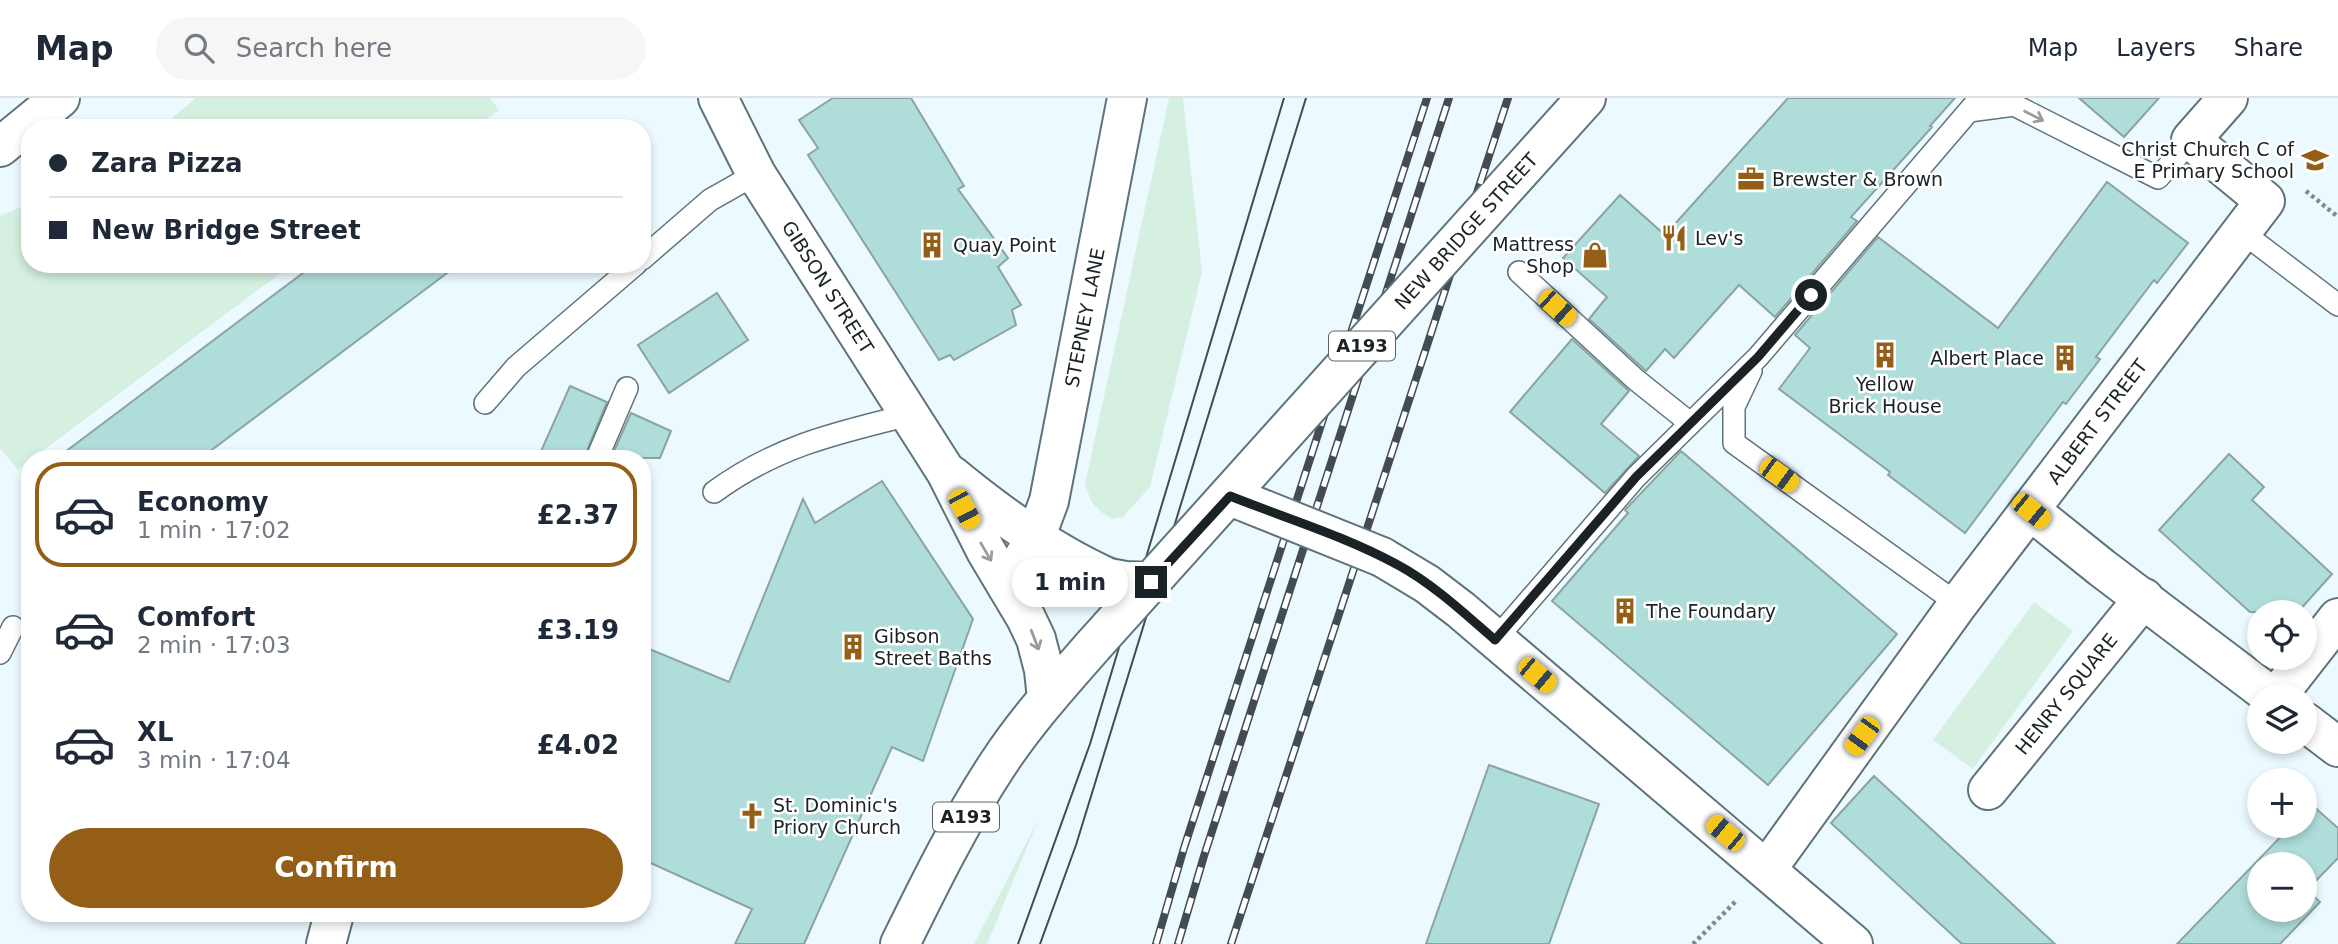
<!DOCTYPE html>
<meta charset="utf-8">
<style>
:root{--surface:#fff;--page:#f6f6f7;--text:#1f2937;--muted:#747a83;--line:#e0e1e3;--accent:#945e16}
body{margin:0;font-family:"DejaVu Sans",sans-serif;background:var(--page);color:var(--text);height:100vh;display:flex;flex-direction:column;font-size:26px;white-space:nowrap}
*{box-sizing:border-box;margin:0}
p{font-size:23px;color:var(--muted)}
.icon{flex:none;width:38px;height:38px;fill:none;stroke:currentColor;stroke-width:2;stroke-linecap:round;stroke-linejoin:round}
.map{position:relative;flex:1;overflow:hidden}
.drawer{position:absolute;left:21px;top:352px;width:630px;height:472px;display:flex;flex-direction:column;background:var(--surface);border-radius:28px;box-shadow:0 4px 10px #0003}
.drawer>*{flex:none}
.hud{position:absolute;left:21px;top:21px;width:630px;height:154px;border-radius:28px;box-shadow:0 4px 10px #0003;display:grid;align-content:center;height:154px;padding:0 28px;background:var(--surface)}
.buttons{position:absolute;left:2247px;top:502px;display:grid;gap:14px}
.buttons a{display:grid;place-items:center;width:70px;height:70px;border-radius:50%;background:var(--surface);box-shadow:0 4px 10px #0003;font-size:35px}
.end{position:absolute;width:32px;height:32px;margin:-16px;border:9px solid #1a2226;background:#fff;box-shadow:0 0 0 4px #fff}
.from{border-radius:50%}
.bubble{position:absolute;height:49px;border-radius:24px;background:var(--surface);box-shadow:0 4px 10px #0003;font-size:23px;font-weight:600;line-height:49px;text-align:center}
.car{position:absolute;width:21px;height:42px;margin:-21px -10px;border-radius:9px;box-shadow:0 0 5px 2px #0007;background:linear-gradient(#f5c518 24%,#345 0 40%,#f5c518 0 76%,#345 0 86%,#f5c518 0)}
.hud b{display:flex;align-items:center;gap:24px;height:66px;font-size:26px}
.hud b+b{border-top:2px solid var(--line)}
.hud i{width:18px;height:18px;background:var(--text)}
ul{padding:12px 0 0;list-style:none}
li{display:flex;align-items:center;gap:21px;height:105px;margin:0 14px 10px;padding:0 14px;border:4px solid transparent;border-radius:28px}
li div{flex:1}
li b{display:block;font-size:26px}
li em{font-style:normal;font-weight:600}
li.on{border-color:var(--accent)}
li>.icon{width:63px;height:63px;stroke-width:1.5}
.cta{display:flex;gap:14px;margin-top:auto;padding:14px 28px}
.cta a{flex:1;height:80px;border-radius:42px;background:var(--accent);color:#fff;font-size:28px;font-weight:600;line-height:80px;text-align:center}
header{display:flex;align-items:center;gap:42px;box-sizing:border-box;height:98px;padding:0 35px;background:var(--surface);border-bottom:2px solid var(--line)}
header strong{font-size:33px}
nav{display:flex;gap:38px;margin-inline-start:auto;font-size:24px}
.search{width:490px;height:63px;background:var(--page);display:flex;align-items:center;gap:18px;box-sizing:border-box;padding:0 24px;border-radius:38px;color:var(--muted);font-size:26px}
.map>svg:first-child{display:block}
</style>
<header>
<strong>Map</strong>
<div class="search"><svg class="icon" aria-label="search" viewBox="0 0 24 24"><circle cx="10" cy="10" r="6"/><path d="M15 15l6 6"/></svg>Search here</div>
<nav><a>Map</a><a>Layers</a><a>Share</a></nav>
</header>
<div class="map">
<svg width="2338" height="846" viewBox="0 0 2338 846">
<rect width="100%" height="100%" fill="#ecfaff"/>
<path fill="#d5f0e1" d="M196 0H490L499 12 476 30H160Z
M1169 0H1183L1202 174 1150 389 1123 419 1112 421 1101 414 1091 403 1085 386Z
M30 105V166H293L33 360H30L18 372 0 350V118Z
M2034 504 2073 533 1973 671 1933 642Z
M1040 718 987 846H974Z"/>
<path fill="#afddda" stroke="#8ba4a3" stroke-width="2" fill-rule="evenodd" d="M833 0H911L964 88 958 91 1008 160 998 169 1021 207 1012 212 1016 227 954 262 950 257 939 262 808 57 818 50 799 22Z
M1788 0H1955L1930 28 1932 29 1851 119 1857 123 1775 219 1739 187 1674 260 1665 251 1646 273 1589 221 1607 199 1563 160 1620 97 1665 137Z
M2079 0H2159L2124 39Z
M2107 84 2188 145 2157 185 2154 182 2096 259 2100 261 2066 306 2063 304 1965 435 1888 377 1890 374 1779 291 1810 250 1795 237 1878 139 1998 230Z
M315 166H459L201 360H57Z
M717 195 748 242 669 295 638 247Z
M1572 241 1629 293 1601 326 1639 358 1605 395 1510 314Z
M570 288 607 304 584 360H538Z
M631 315 671 333 660 360H611Z
M1681 353 1897 536 1768 687 1552 503 1628 415 1625 412Z
M2229 356 2264 389 2252 402 2332 476 2298 514H2250L2159 432Z
M882 383 973 521 923 663 892 649 804 846H735L752 811 642 761V548L729 584 803 401 815 425Z
M1489 667 1599 706 1549 846H1426Z
M1874 678 1980 776 2055 846H1962L1831 725Z
M2312 707 2338 730V760L2307 792 2320 804 2280 846H2177L2291 728H2305V714ZM2259 766H2305V812H2259Z"/>
<g fill="none" stroke-linecap="round" stroke-linejoin="round">
<g stroke="#5e737b" stroke-width="24">
<path id="service" d="M1969 13 2014 7 2158 80 2191 42
M2242 134 2338 207
M642 161 710 102 756 76
M1519 174 1635 281 1690 325
M1751 273 1734 309V345L1958 506
M485 305 516 269 636 166
M597 360 627 290
M714 394C777 348 836 335 909 317
M1495 542 1636 379 1758 259 1980 0
M0 555 13 529"/>
</g>
<g stroke="#5e737b" stroke-width="42">
<g id="minor">
<path d="M2031 413 2102 470 2271 598"/>
<path id="s1" d="M1007 488 1036 438 1049 403 1127 0"/>
<path d="M2277 598 2338 520"/>
<path d="M2305 624 2338 649"/>
<path id="s2" d="M1988 692 2144 500"/>
<path id="s3" d="M1767 771 1958 506 2265 103 2191 42 2228 0"/>
<path d="M326 846 334 816"/>
</g>
</g>
<g stroke="#5e737b" stroke-width="42">
<path id="tertiary" d="M0 49 60 0"/>
</g>
<g stroke="#5e737b" stroke-width="42">
<g id="secondary">
<path id="s4" d="M718 0 756 76 946 374 986 453 1026 520 1036 541 1044 572 1047 601"/>
<path d="M951 377C997 415 1055 456 1109 480"/>
<path d="M1382 459 1427 486 1461 512 1853 846"/>
</g>
</g>
<g stroke="#5e737b" stroke-width="42">
<path id="primary" d="M1496 100 1586 0
M900 846C930 785 961 722 998 666 1026 623 1060 586 1093 548"/>
</g>
<path stroke="#7f8a8e" stroke-width="4.5" stroke-dasharray="3.5 3.5" stroke-linecap="butt" d="M2306 93 2338 119
M1693 846 1737 802"/>
<use href="#service" stroke="#fff" stroke-width="21"/>
<use href="#minor" stroke="#fff" stroke-width="38"/>
<use href="#tertiary" stroke="#fff" stroke-width="38"/>
<use href="#secondary" stroke="#fff" stroke-width="38"/>
<use href="#primary" stroke="#fff" stroke-width="38"/>
<path stroke="#434d51" stroke-width="2" d="M1018 846 1090 646 1284 0
M1040 846 1076 747 1306 0"/>
<g stroke="#434d51" stroke-width="8">
<path id="rail" d="M1156 846 1184 750 1427 0
M1178 846 1204 758 1449 0
M1231 846 1508 0"/>
</g>
<use href="#rail" stroke="#fff" stroke-width="5" stroke-dasharray="16" stroke-linecap="butt"/>
<g stroke="#5e737b" stroke-width="42" stroke-linecap="butt">
<path id="secondary-bridge" d="M1230 398 1382 459
M1109 480 1125 483 1151 484"/>
</g>
<g stroke="#5e737b" stroke-width="42" stroke-linecap="butt">
<path id="primary-bridge" d="M1093 548 1496 100"/>
</g>
<use href="#secondary-bridge" stroke="#fff" stroke-width="38"/>
<use href="#primary-bridge" stroke="#fff" stroke-width="38"/>
</g>
<defs><path id="oneway-shaft" d="M-6 0H5M1.5-3L5.5 0L1.5 3" fill="none" stroke-width="1.6" stroke-linecap="round" stroke-linejoin="round" transform="scale(1.75)"/></defs>
<g stroke="#989c9d">
<use href="#oneway-shaft" transform="translate(2034 18) rotate(27)"/>
<use href="#oneway-shaft" transform="translate(986 454) rotate(60)"/>
<use href="#oneway-shaft" transform="translate(1035 542) rotate(69)"/>
</g>
<g fill="none" stroke-linecap="round" stroke-linejoin="round">
<path stroke="#1a2226" stroke-width="9" d="M1151 484 1230 398C1285 420 1345 438 1398 467 1433 486 1464 515 1495 542L1636 379 1758 259 1811 197"/>
</g>
<defs>
<g id="school-bare" transform="scale(2.1)"><path d="M0-5L7-2L0 1L-7-2ZM-4 1L0 2.5L4 1V4Q0 6-4 4Z" fill="#945e16" stroke="#fff" stroke-width="2.5" paint-order="stroke"/></g>
<g id="office-bare" transform="scale(2.1)"><path d="M-6-3h4V-5.5h4V-3h4V5H-6ZM-1-4.5V-3h2v-1.5ZM-6 0V1H6V0Z" fill="#945e16" stroke="#fff" stroke-width="2.5" paint-order="stroke"/></g>
<g id="restaurant-bare" transform="scale(2.1)"><path d="M-5-6h1v4h1v-4h1v4h1v-4h1v5L-1.5 .5V6h-2V.5L-5-1ZM5-6V6H3V1.5H1.5Q1.5-4 5-6Z" fill="#945e16" stroke="#fff" stroke-width="2.5" paint-order="stroke"/></g>
<g id="building-bare" transform="scale(2.1)"><path d="M-4-6H4V6H1V3H-1V6H-4ZM-2.5-4.3h1.7v1.8h-1.7ZM.8-4.3h1.7v1.8H.8ZM-2.5-1h1.7V.8h-1.7ZM.8-1h1.7V.8H.8Z" fill="#945e16" stroke="#fff" stroke-width="2.5" paint-order="stroke"/></g>
<g id="shop-bare" transform="scale(2.1)"><path d="M-5-2.5h2.3a2.7 3.5 0 0 1 5.4 0H5L5.5 6h-11ZM-1.5-2.5h3a1.5 2.3 0 0 0-3 0Z" fill="#945e16" stroke="#fff" stroke-width="2.5" paint-order="stroke"/></g>
<g id="church-bare" transform="scale(2.1)"><path d="M-1.2-6h2.4v3.5h3.3v2.4h-3.3V6h-2.4V-.1h-3.3v-2.4h3.3Z" fill="#945e16" stroke="#fff" stroke-width="2.5" paint-order="stroke"/></g>
</defs>
<g fill-rule="evenodd">
<use href="#school-bare" x="2315" y="62"/>
<use href="#office-bare" x="1751" y="81"/>
<use href="#restaurant-bare" x="1674" y="140"/>
<use href="#building-bare" x="932" y="147"/>
<use href="#shop-bare" x="1595" y="157"/>
<use href="#building-bare" x="1885" y="257"/>
<use href="#building-bare" x="2065" y="260"/>
<use href="#building-bare" x="1625" y="513"/>
<use href="#building-bare" x="853" y="549"/>
<use href="#church-bare" x="752" y="718"/>
</g>
<g text-anchor="middle" stroke-width="5" stroke-linejoin="round" paint-order="stroke">
<g fill="#fff" stroke="#5f6467" stroke-width="2">
<rect x="1329" y="233.5" width="66" height="29" rx="5"/>
<rect x="933" y="704.5" width="66" height="29" rx="5"/>
</g>
<g font-size="18" font-weight="bold" fill="#1a2226">
<text x="1362" y="254">A193</text>
<text x="966" y="725">A193</text>
</g>
<g font-size="19" fill="#1a2226" stroke="#fff" text-anchor="start">
<text x="2294" y="58" text-anchor="end">Christ Church C of<tspan x="2294" dy="22">E Primary School</tspan></text>
<text x="1772" y="88">Brewster &amp; Brown</text>
<text x="1695" y="147">Lev's</text>
<text x="1574" y="153" text-anchor="end">Mattress<tspan x="1574" dy="22">Shop</tspan></text>
<text x="953" y="154">Quay Point</text>
<text x="2044" y="267" text-anchor="end">Albert Place</text>
<text x="1885" y="293" text-anchor="middle">Yellow<tspan x="1885" dy="22">Brick House</tspan></text>
<text x="1646" y="520">The Foundary</text>
<text x="874" y="545">Gibson<tspan x="874" dy="22">Street Baths</tspan></text>
<text x="773" y="714">St. Dominic's<tspan x="773" dy="22">Priory Church</tspan></text>
</g>
<g font-size="19" fill="#1a2226" stroke="#fff">
<text transform="translate(1466 133) rotate(-48)" y="7">NEW BRIDGE STREET</text>
<text dy="7" stroke="none"><textPath href="#s4" startOffset="219">GIBSON STREET</textPath></text>
<text dy="7" stroke="none"><textPath href="#s1" startOffset="282">STEPNEY LANE</textPath></text>
<text dy="7" stroke="none"><textPath href="#s3" startOffset="556">ALBERT STREET</textPath></text>
<text dy="7" stroke="none"><textPath href="#s2" startOffset="124">HENRY SQUARE</textPath></text>
</g>
</g>
</svg>
<div class="buttons">
<a><svg class="icon" aria-label="locate" viewBox="0 0 24 24"><circle cx="12" cy="12" r="6"/><path d="M12 2v4M12 18v4M2 12h4M18 12h4"/></svg></a>
<a><svg class="icon" aria-label="layers" viewBox="0 0 24 24"><path d="M12 4l9 5-9 5-9-5zM3 14l9 5 9-5"/></svg></a>
<a>+</a>
<a>−</a>
</div>
<i class="end from" style="left:1811px;top:197px"></i>
<i class="end" style="left:1151px;top:484px"></i>
<div class="bubble" style="left:1012px;top:460px;width:116px">1 min</div>
<i class="car" style="left:1557px;top:210px;rotate:132deg"></i>
<i class="car" style="left:1779px;top:377px;rotate:126deg"></i>
<i class="car" style="left:964px;top:411px;rotate:152deg"></i>
<i class="car" style="left:2031px;top:413px;rotate:129deg"></i>
<i class="car" style="left:1537px;top:577px;rotate:130deg"></i>
<i class="car" style="left:1862px;top:638px;rotate:216deg"></i>
<i class="car" style="left:1725px;top:735px;rotate:310deg"></i>
<div class="hud">
<b><i class="from"></i>Zara Pizza</b>
<b><i></i>New Bridge Street</b>
</div>
<section class="drawer">
<ul>
<li class="on"><svg class="icon" aria-label="car" viewBox="0 0 24 24"><path d="M5 17H2v-5l4-1 3-4h7l3 4 3 1v5h-3M9 17h6M6 11h13"/><circle cx="7" cy="17" r="2"/><circle cx="17" cy="17" r="2"/></svg><div><b>Economy</b><p>1 min · 17:02</p></div><em>£2.37</em></li>
<li><svg class="icon" aria-label="car" viewBox="0 0 24 24"><path d="M5 17H2v-5l4-1 3-4h7l3 4 3 1v5h-3M9 17h6M6 11h13"/><circle cx="7" cy="17" r="2"/><circle cx="17" cy="17" r="2"/></svg><div><b>Comfort</b><p>2 min · 17:03</p></div><em>£3.19</em></li>
<li><svg class="icon" aria-label="car" viewBox="0 0 24 24"><path d="M5 17H2v-5l4-1 3-4h7l3 4 3 1v5h-3M9 17h6M6 11h13"/><circle cx="7" cy="17" r="2"/><circle cx="17" cy="17" r="2"/></svg><div><b>XL</b><p>3 min · 17:04</p></div><em>£4.02</em></li>
</ul>
<div class="cta"><a>Confirm</a></div>
</section>
</div>
